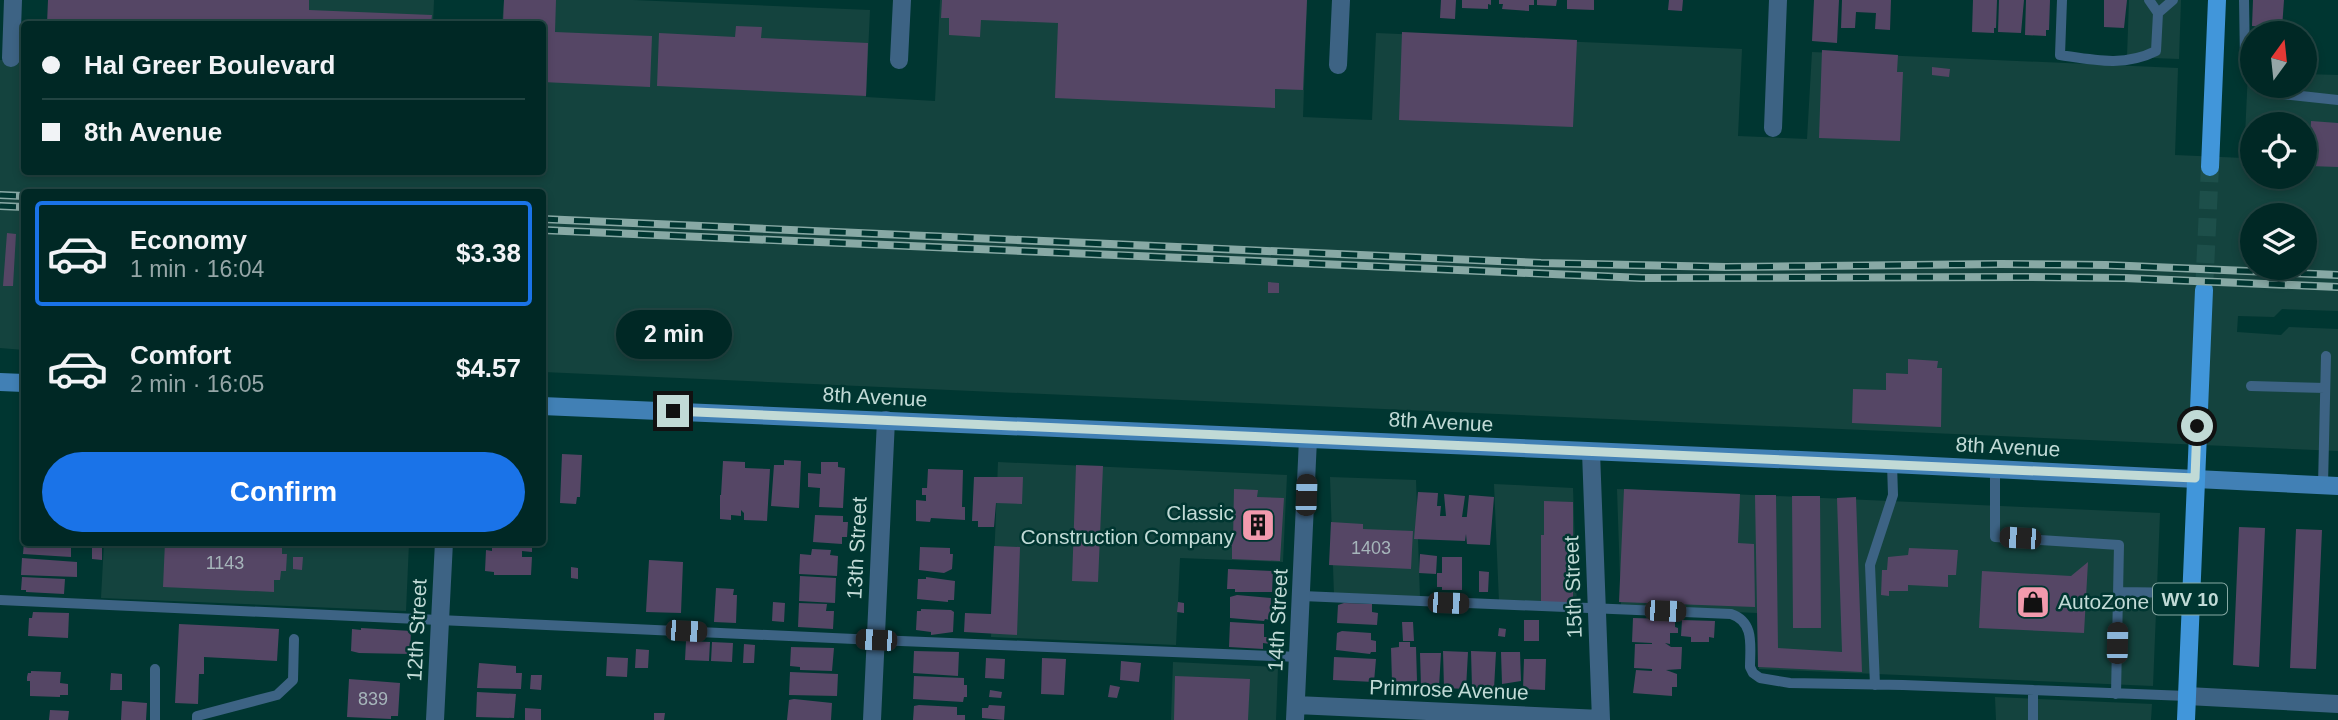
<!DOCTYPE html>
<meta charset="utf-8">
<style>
:root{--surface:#002825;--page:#0e3432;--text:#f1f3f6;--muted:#95a6a7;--line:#224442;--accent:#1a73e8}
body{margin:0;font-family:Helvetica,sans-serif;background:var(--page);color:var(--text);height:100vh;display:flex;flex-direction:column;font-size:26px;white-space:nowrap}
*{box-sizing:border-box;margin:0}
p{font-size:23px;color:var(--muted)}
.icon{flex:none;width:38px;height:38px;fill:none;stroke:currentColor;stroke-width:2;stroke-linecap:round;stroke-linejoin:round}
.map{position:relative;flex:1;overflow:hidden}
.drawer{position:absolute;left:21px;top:189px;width:525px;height:357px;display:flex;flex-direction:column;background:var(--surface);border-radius:7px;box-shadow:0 4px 10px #0003,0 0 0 2px var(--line)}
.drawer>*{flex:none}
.banner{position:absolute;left:21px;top:21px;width:525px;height:154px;border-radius:7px;box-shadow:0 4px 10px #0003,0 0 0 2px var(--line);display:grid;align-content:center;height:154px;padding:0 21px;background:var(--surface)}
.needle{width:46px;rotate:15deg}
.tools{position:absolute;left:2240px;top:21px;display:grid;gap:14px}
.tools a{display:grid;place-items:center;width:77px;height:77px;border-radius:50%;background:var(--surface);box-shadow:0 4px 10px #0003,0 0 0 2px var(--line);font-size:35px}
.end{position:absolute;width:32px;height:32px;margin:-16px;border:9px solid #c1dad6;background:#111;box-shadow:0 0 0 4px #111}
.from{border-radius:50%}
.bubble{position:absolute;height:49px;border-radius:24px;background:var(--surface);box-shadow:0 4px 10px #0003,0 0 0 2px var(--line);font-size:23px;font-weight:700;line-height:49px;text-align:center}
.car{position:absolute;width:21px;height:42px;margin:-21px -10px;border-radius:9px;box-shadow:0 0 5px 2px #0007;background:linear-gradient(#222 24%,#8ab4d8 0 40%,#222 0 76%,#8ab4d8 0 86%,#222 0)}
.banner b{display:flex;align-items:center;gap:24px;height:66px;font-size:26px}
.banner b+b{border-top:2px solid var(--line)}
.banner i{width:18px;height:18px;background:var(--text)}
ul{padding:12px 0 0;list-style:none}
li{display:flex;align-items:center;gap:21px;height:105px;margin:0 14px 10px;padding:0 7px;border:4px solid transparent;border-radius:7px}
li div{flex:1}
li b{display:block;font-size:26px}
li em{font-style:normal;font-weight:700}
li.active{border-color:var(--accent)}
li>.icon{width:63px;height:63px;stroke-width:1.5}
.primary-button{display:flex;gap:14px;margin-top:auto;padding:14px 21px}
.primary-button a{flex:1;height:80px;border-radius:42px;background:var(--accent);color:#fff;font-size:28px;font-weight:700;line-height:80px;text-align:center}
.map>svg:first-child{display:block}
</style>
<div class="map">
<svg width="2338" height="720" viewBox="0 0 2338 720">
<rect width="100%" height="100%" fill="#003631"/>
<path fill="#14433e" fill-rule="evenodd" d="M49 0H434L433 24H48Z
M504 0H633L870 10 866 97 935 101 940 0H1307L1303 117 1372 120 1376 33 1742 49 1738 136 1807 139 1812 52 2178 68 2175 155 2244 158 2248 71 2252 72V86H2305V74L2338 75V311L2282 309 2274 317 2238 316 2237 332 2281 335 2289 327 2338 329V451L543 372 542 192H24V350L0 348V60L24 61V172H542V24H502ZM2252 124H2305V177H2252ZM2252 215H2305V268H2252Z
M2129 0H2181L2179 59 2127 57Z
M998 462 1287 475 1283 562 1180 558 1176 645 991 637Z
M1330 477 1416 480 1420 598 1334 595Z
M1494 484 1573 488 1577 606 1499 602Z
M1617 489 2160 513 2153 686 1759 669 1757 613 1621 607Z
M104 543H409L406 611 101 598Z
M1173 662 1278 667 1276 720H1171Z
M1995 697 2152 704 2151 720H1996Z"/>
<path fill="#554665" d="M48 0H309V10L432 15 431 24H47Z
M504 0H556L555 32 652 36 650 87 542 82V24H503Z
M942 0H1307L1303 90 1275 89V108L1055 98 1058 23 981 20 980 37 949 35V18H941Z
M1441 0H1456L1455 19 1440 18Z
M1462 0H1491V5L1488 4V9L1462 8Z
M1499 0H1534V5H1529V11L1502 9 1503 4H1499Z
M1537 0H1557L1556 6 1537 5Z
M1567 0H1594V10L1567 9Z
M1669 0H1683L1682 11 1668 10Z
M1814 0H1839L1837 43 1812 41Z
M1842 0H1891L1890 30 1875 29 1876 13 1856 12 1855 28H1841Z
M1973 0H1997L1996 28H1994V33L1972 32Z
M1999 0H2024L2021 33 1998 32Z
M2026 0H2050L2049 30H2046V36L2025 35Z
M2104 0H2127L2124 28 2104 27Z
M2253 0H2284L2282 28 2252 26Z
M736 26 762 27 761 38 868 43 866 96 657 86 659 33 735 37Z
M2265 28 2283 29 2282 33H2264Z
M1402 32 1577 40 1573 127 1399 120Z
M1822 50 1898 55 1897 72H1903L1900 141 1819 138Z
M1932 67 1950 69 1949 77 1932 75Z
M2311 121 2338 123V167L2309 166Z
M7 233 16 234 13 286H3Z
M1268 282 1279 283V293H1268Z
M1908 359 1938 361 1937 368H1942L1941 427 1852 423 1853 389 1886 390V373L1908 374Z
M562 454 582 455 580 497H577L576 504 560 503Z
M542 458 547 459 545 489 542 488Z
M784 460 801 461 799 508 771 506 774 465H784Z
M723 461 745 462V468L770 469 767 521 744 520V513L741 510V516L731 515V520L720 519V495H721Z
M821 462H838V467L845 468 843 508 819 507 820 488 808 487V473L821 474Z
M1076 465 1103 466 1098 582 1072 581Z
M928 469 963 470 962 507H965V520L931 518 930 522 916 521V500L926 501V495H922V488H927Z
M974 477H1023L1022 504 996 503 994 527H978V521H972Z
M1234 489 1258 490 1257 497 1284 498 1280 561 1232 559V546H1229L1230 540 1233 541Z
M1624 489 1740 494 1738 543 1754 544 1755 607 1619 602Z
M1418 492 1438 493 1437 506H1441L1440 516H1446L1444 494 1465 496 1462 517H1467L1466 525 1469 495 1494 497 1490 545 1467 544 1466 534 1465 541 1414 539Z
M1755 495H1776L1778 648 1842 652 1837 498 1856 497 1862 672 1758 667Z
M1792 496H1820L1821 628H1793Z
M1544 501 1573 502V603H1541V535H1544Z
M815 515 843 516V522H848L847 537H842V544L813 542Z
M1331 522 1363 524V529L1413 531 1411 569 1329 565Z
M2239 527 2265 528 2259 667 2233 665Z
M2296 529 2322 530 2316 669 2290 668Z
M24 542 71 543V557L23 554Z
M92 542H102V560L92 559Z
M165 542H276V545L282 546V554H287L286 571H281L280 580H274V592L163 587Z
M485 542H532V552L522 551V557H532L531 575H494V572L485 571 486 550 492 551V547H485Z
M994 546 1020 547 1017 635 964 632 965 613 991 614Z
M920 547 950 548V554H953L952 569 944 573 919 570Z
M1909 548 1958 550 1956 575H1948V587L1908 585V591H1889V596L1881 595 1882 570H1887L1888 557 1908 555Z
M812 549 831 550 830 555 838 556 837 576 799 574 800 554 811 555Z
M1420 554 1437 556 1436 574 1419 573Z
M293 557H303L302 570 293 569Z
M1442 557H1462V590H1442V587H1437V573H1442Z
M22 558 77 562V577L21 575Z
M649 560 683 562 681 613 646 612Z
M2088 562 2084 633 1979 628 1982 571 2071 576Z
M571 567 578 568V579L571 578Z
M1228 569 1273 571 1272 592H1235V589H1227Z
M1479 571 1489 572 1488 592H1479Z
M800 576 836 578 835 603 799 601Z
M22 577 65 579 64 594 26 592V590H21Z
M926 577 955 581 954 600H948V602L917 599 918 579H926Z
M716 588 734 589 733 595H737L736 623 714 622Z
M1237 595 1271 598 1270 620 1265 619 1264 621 1230 618V597Z
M773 602 785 603 784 622 772 621Z
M1178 602 1184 603V613L1177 612Z
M799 603 827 604 826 611H834L833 629 798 627Z
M1344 603 1372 604V612L1378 613 1377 625 1337 623 1338 605Z
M921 609 951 610 954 612 953 632 931 635V632L916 630 917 611H921Z
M33 612 69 613 68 638 28 636 29 618H32Z
M1633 618 1671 619V621H1675V627L1678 628V633H1670V644L1665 643 1671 647H1682L1681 669 1666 670 1677 674V687H1672V696L1633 693 1636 670 1652 671V669L1634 668 1635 644H1652V643L1632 642Z
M1524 620H1539V641H1524Z
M1682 620 1715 621 1714 638 1709 637V642H1691V637L1681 636Z
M1230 622 1264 624V637H1270V644L1263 643V649L1229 647Z
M1402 622H1413L1414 641H1403Z
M179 624 279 629 277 661 204 657V674H199L198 704 175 703Z
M361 628 411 631 410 654 359 653 351 651 352 629 361 630Z
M1499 628 1506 629 1505 637 1498 636Z
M1342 631 1371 633V640L1376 641V652H1371L1370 654 1336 650 1337 633Z
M686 641 710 642 709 661 685 660Z
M712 642 733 643 732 662 711 661Z
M1399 642H1410V647H1416L1417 681 1392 682 1391 648 1399 647Z
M744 644 755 645 754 663H743Z
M791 647 834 648 832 671 800 670V667L790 666Z
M636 649 649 650 648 668H635Z
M914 651 959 652 958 676 913 673Z
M1443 651 1468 652 1466 689 1444 688Z
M1471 651 1496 652 1494 689 1472 688Z
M1501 652H1520L1521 681 1502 684Z
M1420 653H1441L1439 687H1421Z
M607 657 628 658 627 677 606 676Z
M1334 657 1376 659 1374 682 1333 680Z
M986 658 1005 659 1004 679 985 678Z
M1042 658 1066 659 1064 695 1041 694Z
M1524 659H1546L1545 690 1523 689Z
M1121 661 1141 663 1139 682 1120 680Z
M479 663 516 666V673H522L521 689 477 688Z
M31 671 61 672 60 683 68 684V695H60V697L30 696V681H27V677L28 673H31Z
M790 672 838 674 837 696 789 695Z
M111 673 122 674V690H110Z
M531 675H542L541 690 530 689Z
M914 676 964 678V685H967V697H964L963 702 913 699Z
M1175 676 1250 679 1248 720H1174Z
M349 679 400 683 398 716H391V719L347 717Z
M1110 685 1120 687 1117 698 1108 697Z
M990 690 1002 692 1001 698 989 697Z
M477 692 516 694 514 718 476 717Z
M794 699 832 703 831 720H787L789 700Z
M122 701 147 703 146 720H121Z
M919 705 957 707V715H965V720H913L914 706Z
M989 705 1005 706 1004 720 982 718V708H988Z
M525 708 541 709V720H525Z
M50 710 69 711 68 720H49Z
M654 713H665L664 720H654Z"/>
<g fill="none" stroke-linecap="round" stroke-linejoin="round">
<path stroke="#1d4f4a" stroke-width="18" stroke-dasharray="18 9" stroke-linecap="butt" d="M2204 290 2210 167"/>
<path stroke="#3d6384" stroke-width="10" d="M2062 0 2060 55C2094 60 2124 67 2156 51L2158 13 2149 0
M2244 0 2245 62 2252 76
M2158 13 2173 0
M2261 86 2273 93 2338 100
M2251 386 2325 388
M1995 469V537L2119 545 2116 694
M2323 485 2326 356
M2118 592 2191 593
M1302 596 1731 614C1755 622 1750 646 1750 667L1753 673 1760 678 1790 683 1903 685 2187 696
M0 600 876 640 1299 657
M1875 685 1870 565 1893 495 1892 464
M155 720V669
M197 720V716L277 695 293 680 294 639
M2033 720V690"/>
<path stroke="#3d6384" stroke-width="18" d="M11 58 13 0
M899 60 902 0
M1338 65 1341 0
M1773 128 1778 0
M1591 452 1601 720
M2187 696 2338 704
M1296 705 1601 719
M435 720 444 542
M872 720 886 420
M1295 720 1308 439"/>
<path stroke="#4180b5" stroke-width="18" d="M0 382 24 383
M542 406 1892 464 2338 486"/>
<path stroke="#4196da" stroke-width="18" d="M2210 167 2217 0
M2186 720 2204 290"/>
<g stroke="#88a9a5" stroke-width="8">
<path id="rail" d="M0 195 24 196
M0 206 24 207
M542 219 1541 263 1726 267 2000 264 2106 265 2338 275
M542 230 1642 278 2022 277 2124 278 2338 287"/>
</g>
<use href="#rail" stroke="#003631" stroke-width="5" stroke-dasharray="16" stroke-linecap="butt"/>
</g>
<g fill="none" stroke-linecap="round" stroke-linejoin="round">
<path stroke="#c1dad6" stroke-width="9" d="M673 411 2195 478 2197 426"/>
</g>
<defs>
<g id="building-square" transform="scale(1.75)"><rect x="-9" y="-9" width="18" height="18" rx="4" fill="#f29aad" stroke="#003631"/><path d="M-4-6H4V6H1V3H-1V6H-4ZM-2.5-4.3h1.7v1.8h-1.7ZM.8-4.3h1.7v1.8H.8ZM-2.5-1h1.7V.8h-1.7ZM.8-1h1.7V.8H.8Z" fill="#111"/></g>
<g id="shop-square" transform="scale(1.75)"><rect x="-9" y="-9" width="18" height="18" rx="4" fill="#f29aad" stroke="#003631"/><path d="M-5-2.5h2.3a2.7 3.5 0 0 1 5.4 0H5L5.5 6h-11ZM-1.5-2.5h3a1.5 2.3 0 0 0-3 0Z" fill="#111"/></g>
</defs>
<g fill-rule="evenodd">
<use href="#building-square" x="1258" y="525"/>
<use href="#shop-square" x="2033" y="602"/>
</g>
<g text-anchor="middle" stroke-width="5" stroke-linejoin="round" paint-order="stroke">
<g font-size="18" fill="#a6b5ba">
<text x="1371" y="554">1403</text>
<text x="225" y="569">1143</text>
<text x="373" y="705">839</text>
</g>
<rect fill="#003631" stroke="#87a9a4" stroke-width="2" x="2153" y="583.5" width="74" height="31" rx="5"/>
<g font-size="19" font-weight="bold" fill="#c1dad6">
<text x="2190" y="606">WV 10</text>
</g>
<g font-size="21" fill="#c1dad6" stroke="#003631">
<text transform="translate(875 397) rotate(3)" y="7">8th Avenue</text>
<text transform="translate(1441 422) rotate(3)" y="7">8th Avenue</text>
<text transform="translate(2008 447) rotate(3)" y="7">8th Avenue</text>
<text transform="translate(857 548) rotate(-87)" y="7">13th Street</text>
<text transform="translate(1573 587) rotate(-92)" y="7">15th Street</text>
<text transform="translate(1278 620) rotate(-87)" y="7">14th Street</text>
<text transform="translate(417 630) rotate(-87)" y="7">12th Street</text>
<text transform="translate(1449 690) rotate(2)" y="7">Primrose Avenue</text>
</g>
<g font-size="21" fill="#c1dad6" stroke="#003631" text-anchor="end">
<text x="1234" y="520">Classic<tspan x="1234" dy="24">Construction Company</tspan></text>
<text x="2058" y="609" text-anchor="start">AutoZone</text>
</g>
</g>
</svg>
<div class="tools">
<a><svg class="needle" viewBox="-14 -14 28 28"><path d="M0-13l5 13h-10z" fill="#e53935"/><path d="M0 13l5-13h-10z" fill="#95a6a7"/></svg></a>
<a><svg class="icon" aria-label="locate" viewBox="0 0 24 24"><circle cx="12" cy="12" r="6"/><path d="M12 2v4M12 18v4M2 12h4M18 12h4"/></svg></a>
<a><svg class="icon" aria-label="layers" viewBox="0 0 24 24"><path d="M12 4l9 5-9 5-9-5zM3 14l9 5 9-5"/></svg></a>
</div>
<i class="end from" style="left:2197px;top:426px"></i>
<i class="end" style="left:673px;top:411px"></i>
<div class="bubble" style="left:616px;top:310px;width:116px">2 min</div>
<i class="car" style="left:1306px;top:495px;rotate:2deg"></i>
<i class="car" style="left:2020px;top:538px;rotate:274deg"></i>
<i class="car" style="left:1448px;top:603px;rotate:92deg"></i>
<i class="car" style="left:1665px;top:611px;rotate:92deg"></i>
<i class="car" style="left:686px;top:631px;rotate:93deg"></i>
<i class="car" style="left:876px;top:640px;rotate:273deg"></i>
<i class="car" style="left:2117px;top:643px;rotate:1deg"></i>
<div class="banner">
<b><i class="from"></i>Hal Greer Boulevard</b>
<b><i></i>8th Avenue</b>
</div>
<section class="drawer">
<ul>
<li class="active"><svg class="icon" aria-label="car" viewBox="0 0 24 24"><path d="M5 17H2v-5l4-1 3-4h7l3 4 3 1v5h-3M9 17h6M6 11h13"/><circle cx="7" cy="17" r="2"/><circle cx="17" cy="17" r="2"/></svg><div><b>Economy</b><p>1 min · 16:04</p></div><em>$3.38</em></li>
<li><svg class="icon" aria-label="car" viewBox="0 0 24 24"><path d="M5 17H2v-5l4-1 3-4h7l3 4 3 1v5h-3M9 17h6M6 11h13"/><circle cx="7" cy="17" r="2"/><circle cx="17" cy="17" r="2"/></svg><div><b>Comfort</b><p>2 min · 16:05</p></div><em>$4.57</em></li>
</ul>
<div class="primary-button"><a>Confirm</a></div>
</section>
</div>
